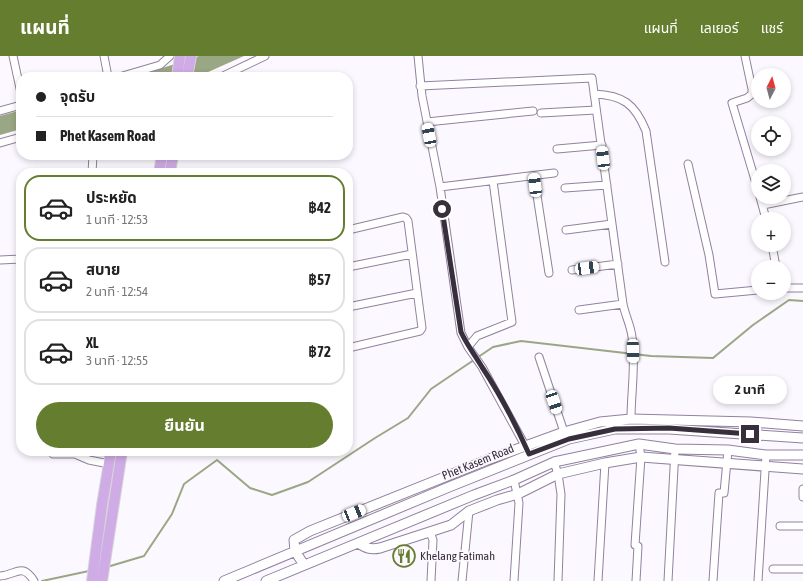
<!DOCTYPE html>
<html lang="th">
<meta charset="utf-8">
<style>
:root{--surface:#fff;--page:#f2f2f2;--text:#222;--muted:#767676;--line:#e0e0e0;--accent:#657d2f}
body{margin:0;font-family:"Asap Condensed","Noto Sans Thai",sans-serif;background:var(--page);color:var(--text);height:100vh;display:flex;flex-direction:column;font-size:15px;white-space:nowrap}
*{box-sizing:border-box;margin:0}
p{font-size:13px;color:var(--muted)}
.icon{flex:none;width:22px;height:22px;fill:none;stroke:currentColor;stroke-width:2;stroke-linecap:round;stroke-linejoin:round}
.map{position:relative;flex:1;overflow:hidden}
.drawer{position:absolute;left:16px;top:112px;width:337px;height:288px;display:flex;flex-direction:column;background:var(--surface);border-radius:16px;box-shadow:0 2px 6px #0003}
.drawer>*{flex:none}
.hud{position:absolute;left:16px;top:16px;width:337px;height:88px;border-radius:16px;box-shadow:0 2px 6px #0003;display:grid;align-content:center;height:88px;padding:0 20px;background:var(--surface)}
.needle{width:26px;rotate:6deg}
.fabs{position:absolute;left:751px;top:12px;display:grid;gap:8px}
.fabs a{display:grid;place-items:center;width:40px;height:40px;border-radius:50%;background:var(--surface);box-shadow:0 2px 6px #0003;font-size:20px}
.end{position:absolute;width:18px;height:18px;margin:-9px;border:5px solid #372f3c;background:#fff;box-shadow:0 0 0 2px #fff}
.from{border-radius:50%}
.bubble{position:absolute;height:28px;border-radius:14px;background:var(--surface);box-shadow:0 2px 6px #0003;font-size:13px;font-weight:700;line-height:28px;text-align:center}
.car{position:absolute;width:12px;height:24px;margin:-12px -6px;border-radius:5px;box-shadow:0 0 3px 1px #0007;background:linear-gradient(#fff 24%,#345 0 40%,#fff 0 76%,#345 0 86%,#fff 0)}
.hud b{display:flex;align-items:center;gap:14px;height:38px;font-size:15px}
.hud b+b{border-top:1px solid var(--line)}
.hud i{width:10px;height:10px;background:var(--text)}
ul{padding:7px 0 0;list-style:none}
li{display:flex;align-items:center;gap:12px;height:66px;margin:0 8px 6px;padding:0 12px;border:2px solid var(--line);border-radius:16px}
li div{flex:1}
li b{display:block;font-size:15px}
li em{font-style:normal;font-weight:700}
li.current{border-color:var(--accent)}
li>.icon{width:36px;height:36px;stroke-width:1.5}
.cta{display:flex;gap:8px;margin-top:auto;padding:8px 20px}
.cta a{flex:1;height:46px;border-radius:24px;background:var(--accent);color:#fff;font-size:16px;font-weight:700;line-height:46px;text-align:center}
header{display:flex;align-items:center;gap:24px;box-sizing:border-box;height:56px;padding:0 20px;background:var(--accent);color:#fff}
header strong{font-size:19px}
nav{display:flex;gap:22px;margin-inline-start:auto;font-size:14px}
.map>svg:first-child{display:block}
</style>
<header>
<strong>แผนที่</strong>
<nav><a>แผนที่</a><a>เลเยอร์</a><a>แชร์</a></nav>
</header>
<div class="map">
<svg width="803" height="525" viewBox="0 0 803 525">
<rect width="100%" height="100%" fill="#fcf8ff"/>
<path fill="#9aa784" d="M199 0H244L197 21H135Z
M21 54V73L0 79V60Z"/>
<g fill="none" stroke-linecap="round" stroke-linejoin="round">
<path stroke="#9aa784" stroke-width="2" d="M107 511 144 500 172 458 184 428 217 404 250 432 272 439 308 426 375 382 408 362 431 333 493 291 521 285 651 300 713 302 753 269 789 244 803 245
M42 525 89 515"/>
<g stroke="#92819f" stroke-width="9">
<path id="street" d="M13 0 21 37
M104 0 108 21
M418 0 422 40 440 131 461 277 468 291 482 311 528 395
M745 0 752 33V38L747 42 732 47 758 134
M119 21 160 9 170 0
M221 21 265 0
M420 30 592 22 623 248C625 259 631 270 632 281 636 308 631 336 631 363
M594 38C623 39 635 48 646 75L665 206
M0 55 21 49
M541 57 596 54
M427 66 533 55
M0 87 21 81
M557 93 602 89
M688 108 709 199 715 238 758 234
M92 117 93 99
M534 120 549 217
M440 131 554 117
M565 132 607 129
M760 141 766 163
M763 149 803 141
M348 174 403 161 406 162 408 165 422 272 420 275 348 292
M566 174 612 168
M772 189 776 211
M0 204 21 203
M348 211 412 198
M572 214 618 208
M784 232H803
M348 251 417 237
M579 254 623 248
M468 291 477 280 512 266 493 125
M539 301 564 376
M53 398H75L89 404 109 408
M554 406 558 418 561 438 558 525
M514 424 519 447 514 525
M803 433V441
M780 470H803
M430 476 433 484 431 525
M773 513H803
M0 520C16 519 22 506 34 525
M462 525 469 455
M598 525 605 407
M636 525 638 490 635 489 641 401 639 388
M668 525 675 393
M713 525 719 437H724L728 394
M758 525 766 399"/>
</g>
<g stroke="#92819f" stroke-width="11">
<path id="secondary" d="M358 487C366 492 370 494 380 492L451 469 469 455 497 444 518 438 558 418 605 407 641 401 803 413
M304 509 295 495 294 484 310 475 487 404 564 376 600 366 631 363 751 366 803 370
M224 525 449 431 569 383 615 373H669L803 382
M266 525 474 439 514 424 554 406 639 388 675 393 728 394 766 399H803"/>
</g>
<g stroke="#d7d5d8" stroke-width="12">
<path id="primary" d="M177 21 180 0
M187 21 191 0
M159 117 162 99
M170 117 173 99
M92 525 102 449 111 395
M102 525 122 395"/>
</g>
<use href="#street" stroke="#fff" stroke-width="7"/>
<use href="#secondary" stroke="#fff" stroke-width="9"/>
<use href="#primary" stroke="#d0ace6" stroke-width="10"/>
</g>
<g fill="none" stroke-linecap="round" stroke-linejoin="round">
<path stroke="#372f3c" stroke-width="5" d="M442 153 461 276C467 289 475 299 482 311 500 338 516 369 529 398L569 383 615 373 669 372 750 378"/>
</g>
<defs>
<g id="restaurant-ring" transform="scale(1.15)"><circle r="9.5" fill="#fcf8ff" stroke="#657d2f" stroke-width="1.5"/><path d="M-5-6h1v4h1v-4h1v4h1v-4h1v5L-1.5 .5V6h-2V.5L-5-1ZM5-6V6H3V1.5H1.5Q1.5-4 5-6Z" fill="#657d2f"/></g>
</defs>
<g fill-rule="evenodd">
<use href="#restaurant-ring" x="404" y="500"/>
</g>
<g text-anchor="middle" stroke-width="3.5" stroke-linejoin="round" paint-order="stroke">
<g font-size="12" fill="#372f3c" stroke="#fcf8ff">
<text transform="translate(478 406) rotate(-22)" y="4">Phet Kasem Road</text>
</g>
<g font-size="12" fill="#372f3c" stroke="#fcf8ff" text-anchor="start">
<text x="420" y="504">Khelang Fatimah</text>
</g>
</g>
</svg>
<div class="fabs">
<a><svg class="needle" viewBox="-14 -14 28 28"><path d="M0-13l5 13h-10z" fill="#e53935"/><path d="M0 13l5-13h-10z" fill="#767676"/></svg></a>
<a><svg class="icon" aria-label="locate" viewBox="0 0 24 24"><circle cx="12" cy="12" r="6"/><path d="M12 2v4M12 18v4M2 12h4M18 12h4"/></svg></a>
<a><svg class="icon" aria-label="layers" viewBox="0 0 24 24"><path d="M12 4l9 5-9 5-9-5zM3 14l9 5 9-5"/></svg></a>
<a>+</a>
<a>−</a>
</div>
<i class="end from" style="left:442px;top:153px"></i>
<i class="end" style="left:750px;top:378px"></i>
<div class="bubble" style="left:713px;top:320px;width:74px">2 นาที</div>
<i class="car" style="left:429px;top:79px;rotate:349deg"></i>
<i class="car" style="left:603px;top:102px;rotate:353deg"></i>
<i class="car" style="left:535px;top:129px;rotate:353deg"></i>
<i class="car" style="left:587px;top:212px;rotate:82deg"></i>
<i class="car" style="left:633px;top:295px;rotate:179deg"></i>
<i class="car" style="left:554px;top:346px;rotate:161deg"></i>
<i class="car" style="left:354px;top:457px;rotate:68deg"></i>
<div class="hud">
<b><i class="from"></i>จุดรับ</b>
<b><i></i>Phet Kasem Road</b>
</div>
<section class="drawer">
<ul>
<li class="current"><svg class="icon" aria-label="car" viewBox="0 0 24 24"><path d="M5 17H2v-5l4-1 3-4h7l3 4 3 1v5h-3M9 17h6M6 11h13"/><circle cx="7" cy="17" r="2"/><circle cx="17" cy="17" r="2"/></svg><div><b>ประหยัด</b><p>1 นาที · 12:53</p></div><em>฿42</em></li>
<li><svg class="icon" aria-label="car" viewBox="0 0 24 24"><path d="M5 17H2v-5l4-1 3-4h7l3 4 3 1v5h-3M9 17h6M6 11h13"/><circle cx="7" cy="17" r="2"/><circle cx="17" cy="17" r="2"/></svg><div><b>สบาย</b><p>2 นาที · 12:54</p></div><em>฿57</em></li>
<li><svg class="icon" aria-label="car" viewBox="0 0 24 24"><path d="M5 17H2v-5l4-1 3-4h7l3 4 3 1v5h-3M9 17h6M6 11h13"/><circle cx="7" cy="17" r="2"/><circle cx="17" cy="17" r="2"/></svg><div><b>XL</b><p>3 นาที · 12:55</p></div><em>฿72</em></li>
</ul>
<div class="cta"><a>ยืนยัน</a></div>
</section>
</div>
